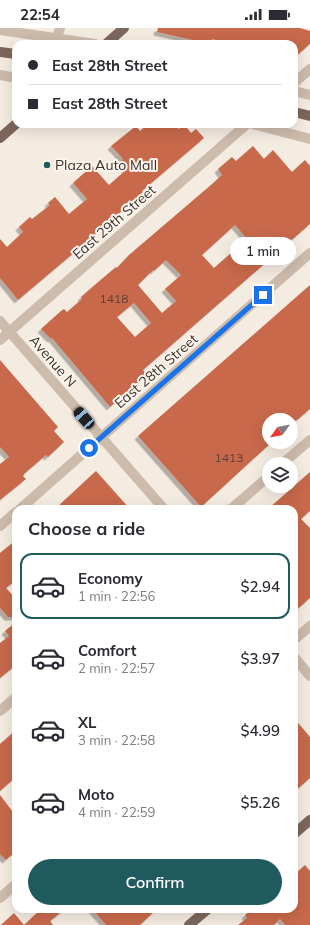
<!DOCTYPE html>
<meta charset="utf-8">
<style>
:root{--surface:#fff;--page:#f2f2f3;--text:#2b2b33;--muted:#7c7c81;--line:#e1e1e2;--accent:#1f5a5e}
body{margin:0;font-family:Mulish,sans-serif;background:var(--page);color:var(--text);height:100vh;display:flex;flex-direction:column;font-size:15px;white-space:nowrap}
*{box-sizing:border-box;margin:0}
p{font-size:13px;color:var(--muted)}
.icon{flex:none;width:22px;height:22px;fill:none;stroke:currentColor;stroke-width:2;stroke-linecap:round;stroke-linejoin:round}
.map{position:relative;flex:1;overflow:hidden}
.drawer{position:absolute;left:12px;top:477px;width:286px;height:408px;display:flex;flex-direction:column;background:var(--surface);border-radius:12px;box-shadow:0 4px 16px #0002}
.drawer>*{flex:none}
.banner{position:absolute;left:12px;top:12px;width:286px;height:88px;border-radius:12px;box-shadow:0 4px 16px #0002;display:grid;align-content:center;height:88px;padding:0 16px;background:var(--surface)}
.needle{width:26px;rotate:237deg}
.controls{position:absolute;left:262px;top:385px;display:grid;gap:8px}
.controls a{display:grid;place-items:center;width:36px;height:36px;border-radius:50%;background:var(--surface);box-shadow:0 4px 16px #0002;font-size:20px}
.end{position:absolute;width:18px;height:18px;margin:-9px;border:5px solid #1a73e8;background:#fff;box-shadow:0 0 0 2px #fff}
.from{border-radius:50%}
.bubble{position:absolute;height:28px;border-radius:14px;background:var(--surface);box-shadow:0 4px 16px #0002;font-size:13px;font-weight:600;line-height:28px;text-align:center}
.car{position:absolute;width:12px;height:24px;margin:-12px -6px;border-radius:5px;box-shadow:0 0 3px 1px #0007;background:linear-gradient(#222 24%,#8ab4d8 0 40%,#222 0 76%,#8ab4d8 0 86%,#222 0)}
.banner b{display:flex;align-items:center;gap:14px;height:38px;font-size:15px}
.banner b+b{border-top:1px solid var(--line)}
.banner i{width:10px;height:10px;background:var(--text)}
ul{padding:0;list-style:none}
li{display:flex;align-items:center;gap:12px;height:66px;margin:0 8px 6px;padding:0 8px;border:2px solid transparent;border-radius:12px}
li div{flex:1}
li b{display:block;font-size:15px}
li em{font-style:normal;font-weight:600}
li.current{border-color:var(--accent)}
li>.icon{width:36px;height:36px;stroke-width:1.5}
h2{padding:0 16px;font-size:18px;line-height:48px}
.action{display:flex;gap:8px;margin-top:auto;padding:8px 16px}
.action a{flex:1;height:46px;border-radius:24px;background:var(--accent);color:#fff;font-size:16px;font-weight:600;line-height:46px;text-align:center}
.status{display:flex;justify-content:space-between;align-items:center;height:28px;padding:0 20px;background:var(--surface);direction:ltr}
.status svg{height:11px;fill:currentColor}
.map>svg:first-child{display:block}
</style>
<div class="status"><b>22:54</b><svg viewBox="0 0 49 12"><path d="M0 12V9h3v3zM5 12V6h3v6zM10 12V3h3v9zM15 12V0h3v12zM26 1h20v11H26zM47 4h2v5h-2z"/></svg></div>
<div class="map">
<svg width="310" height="897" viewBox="0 0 310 897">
<defs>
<filter id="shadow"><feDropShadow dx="-3.5" dy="3.5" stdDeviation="0" flood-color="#0004"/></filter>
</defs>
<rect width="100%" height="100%" fill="#f4ebe1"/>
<path fill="#c8694b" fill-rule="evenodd" filter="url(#shadow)" d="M158 0H300L310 3V16L294 30V16H234L212 11 211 16H210L157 4Z
M148 96H174L179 101 184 96 191 105 196 101 204 110 142 163 143 164 82 218 18 272 0 250V211L7 219 23 204 19 199 30 189 32 191 50 177 48 175 55 169 69 186 87 171 73 155 92 138 109 157 126 142 119 135 123 131 111 118 136 98 140 103Z
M253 118 264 131 273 122 292 144 305 132 310 138V196L143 342 147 347 110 379 52 310 51 311 41 301 61 283 64 281 67 284 82 271 81 269 97 255 116 239 117 240 129 227 211 157 222 147 218 141 232 129 236 133ZM235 197 247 211 214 240 202 227ZM166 232 181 247 165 261 176 273 162 285 138 257 153 242 154 243ZM134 275 151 295 135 309 117 289Z
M310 257V381L297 392H269V414H272L201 479 138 408Z
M0 332 58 399 54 403 64 414 48 429 46 427 25 445 23 448 26 451 0 472V436L9 429 0 419Z
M96 443 130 481H55Z
M310 444V483L301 491 310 500V570L294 584V481H268Z
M16 512V552L6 560 16 571V589H8L0 580V525Z
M16 594V637L0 650V615L9 608 5 603Z
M294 690 310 709V750L294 764Z
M16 702V749L0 763V716Z
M0 767 16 788V823L6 832 0 826Z
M305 837 310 843V897H285L280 891 274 897H238L247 890 245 887 252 881H294V847Z
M41 881H65L50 893 53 897H1L14 885 24 897Z
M92 881H157L140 897H106Z"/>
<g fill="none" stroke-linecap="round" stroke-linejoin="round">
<path stroke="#cdbbac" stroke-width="10" d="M0 2 95 16
M57 10 60 0
M0 47 16 50
M294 55 310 41
M294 63 310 67
M253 96 310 111
M0 293 164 481
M0 312 247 96
M282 436 310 412
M20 481 310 225
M231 481 269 448
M0 498 16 484
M294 612 310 598
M294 629 310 648
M0 683 16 669
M0 870 16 856"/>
<path stroke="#7d675c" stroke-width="10" d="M106 16 124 0
M0 24 16 26
M294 84 310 88
M0 110 16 96
M294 806 310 792
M189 897 208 881"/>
</g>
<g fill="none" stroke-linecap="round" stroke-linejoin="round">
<path stroke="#1a73e8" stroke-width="5" d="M89 420 263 267"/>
</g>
<circle fill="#1f5a5e" stroke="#fbf5ee" stroke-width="1.5" cx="47" cy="137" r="4"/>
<g text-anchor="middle" stroke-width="4" stroke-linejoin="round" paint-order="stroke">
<g font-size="12" fill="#5e3e33">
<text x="114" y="275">1418</text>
<text x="229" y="434">1413</text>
</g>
<g font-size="14" fill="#3b302b" stroke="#fbf5ee" text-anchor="start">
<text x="55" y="142">Plaza Auto Mall</text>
</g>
<g font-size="14" fill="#3b302b" stroke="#fbf5ee">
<text transform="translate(114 194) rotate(-41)" y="5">East 29th Street</text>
<text transform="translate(53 333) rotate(49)" y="5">Avenue N</text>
<text transform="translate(156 343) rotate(-41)" y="5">East 28th Street</text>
</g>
</g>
</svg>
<div class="controls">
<a><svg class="needle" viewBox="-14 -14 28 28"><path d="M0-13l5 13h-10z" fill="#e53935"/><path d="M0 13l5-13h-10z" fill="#7c7c81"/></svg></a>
<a><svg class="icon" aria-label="layers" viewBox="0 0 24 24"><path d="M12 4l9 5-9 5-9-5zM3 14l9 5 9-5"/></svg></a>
</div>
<i class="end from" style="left:89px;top:420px"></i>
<i class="end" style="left:263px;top:267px"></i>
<div class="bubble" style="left:230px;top:209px;width:66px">1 min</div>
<i class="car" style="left:84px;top:390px;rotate:319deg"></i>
<div class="banner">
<b><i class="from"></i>East 28th Street</b>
<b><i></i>East 28th Street</b>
</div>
<section class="drawer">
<h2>Choose a ride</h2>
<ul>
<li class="current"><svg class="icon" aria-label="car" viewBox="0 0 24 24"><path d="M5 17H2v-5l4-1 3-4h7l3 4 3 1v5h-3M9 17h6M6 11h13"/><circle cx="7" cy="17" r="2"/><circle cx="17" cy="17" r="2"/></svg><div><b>Economy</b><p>1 min · 22:56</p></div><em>$2.94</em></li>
<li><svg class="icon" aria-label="car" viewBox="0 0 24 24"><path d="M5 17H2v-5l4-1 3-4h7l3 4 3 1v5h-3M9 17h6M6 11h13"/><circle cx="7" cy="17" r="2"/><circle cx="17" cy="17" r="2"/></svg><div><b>Comfort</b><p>2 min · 22:57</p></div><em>$3.97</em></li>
<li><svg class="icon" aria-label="car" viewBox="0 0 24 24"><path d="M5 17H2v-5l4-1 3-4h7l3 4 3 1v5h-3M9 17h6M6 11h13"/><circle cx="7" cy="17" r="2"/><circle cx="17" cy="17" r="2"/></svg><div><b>XL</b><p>3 min · 22:58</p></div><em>$4.99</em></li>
<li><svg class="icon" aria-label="car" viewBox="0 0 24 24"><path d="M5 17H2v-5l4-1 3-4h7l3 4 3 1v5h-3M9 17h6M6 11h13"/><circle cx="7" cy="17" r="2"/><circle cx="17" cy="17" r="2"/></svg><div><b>Moto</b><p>4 min · 22:59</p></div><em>$5.26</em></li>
</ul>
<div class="action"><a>Confirm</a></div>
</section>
</div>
